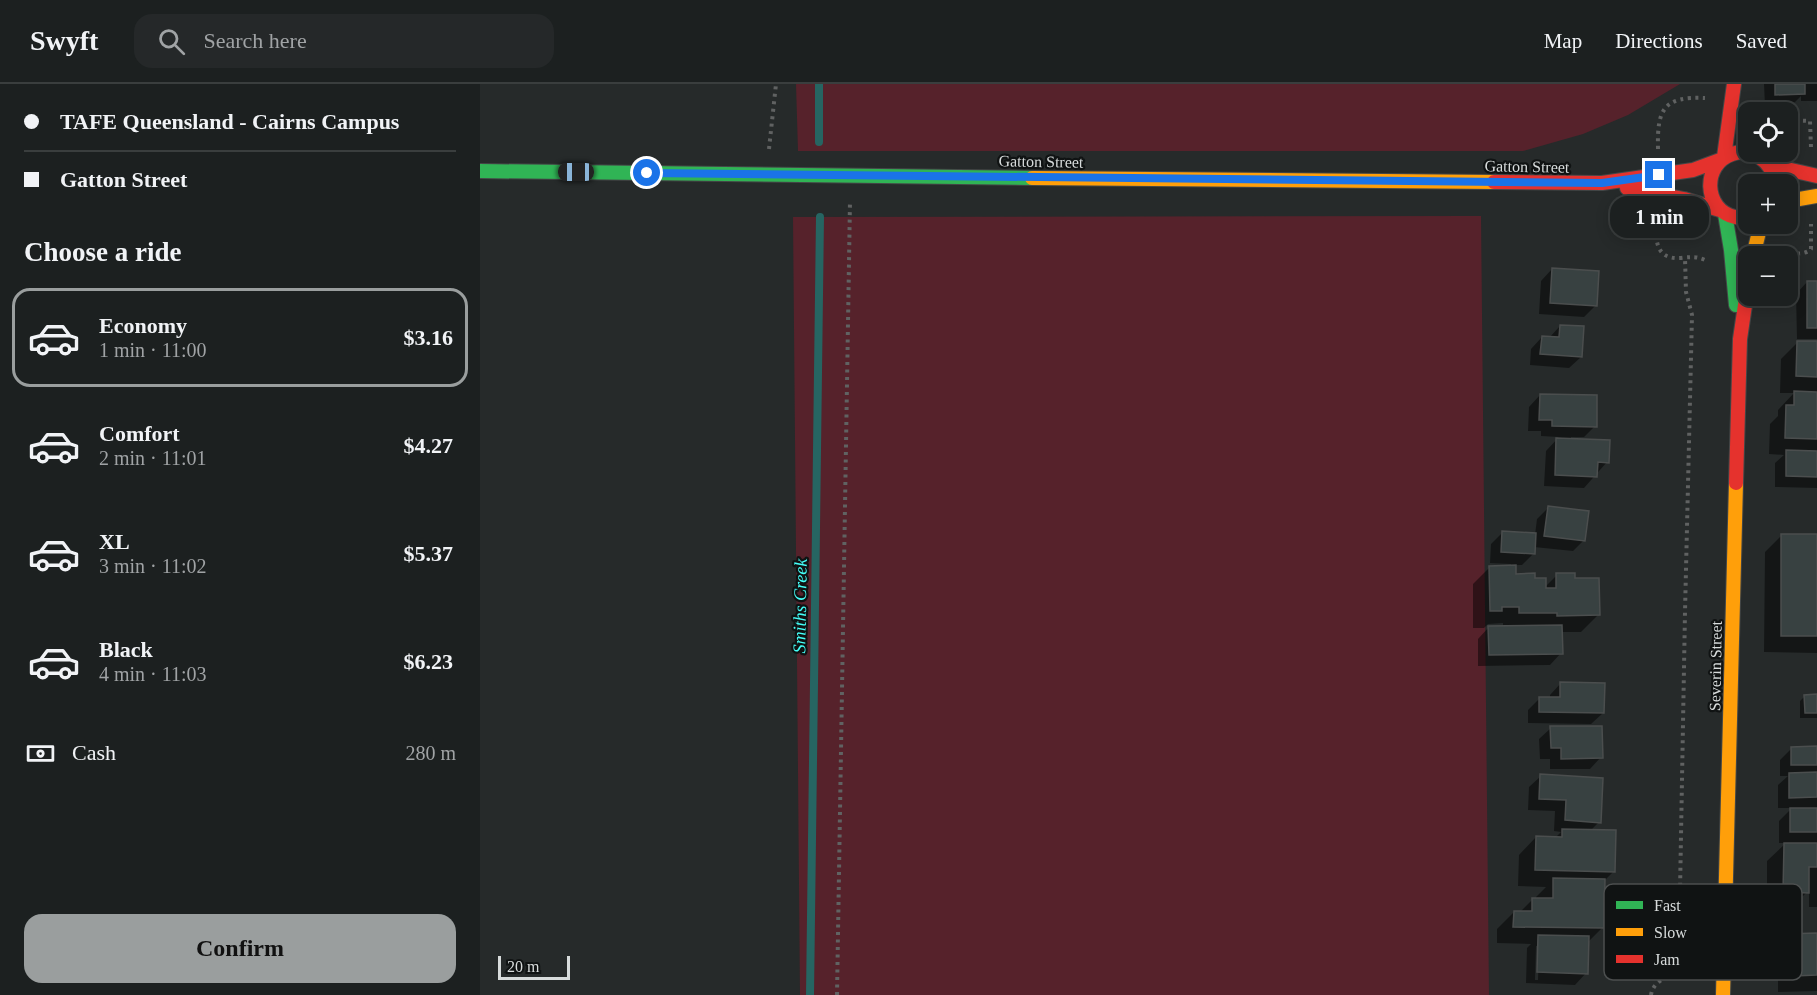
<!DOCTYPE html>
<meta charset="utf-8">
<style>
:root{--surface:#1c2020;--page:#252829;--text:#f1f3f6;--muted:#a0a3a5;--line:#3a3e3e;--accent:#9a9e9e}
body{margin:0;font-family:Georgia,serif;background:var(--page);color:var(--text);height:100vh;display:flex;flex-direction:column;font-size:22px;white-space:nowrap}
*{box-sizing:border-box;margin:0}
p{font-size:20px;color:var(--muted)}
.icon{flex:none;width:33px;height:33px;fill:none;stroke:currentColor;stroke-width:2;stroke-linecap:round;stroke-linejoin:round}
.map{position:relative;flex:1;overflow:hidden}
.drawer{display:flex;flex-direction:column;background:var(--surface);width:480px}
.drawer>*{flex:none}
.top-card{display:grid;align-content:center;height:132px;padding:0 24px;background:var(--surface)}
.buttons{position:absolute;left:1258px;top:18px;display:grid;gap:12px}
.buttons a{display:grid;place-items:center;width:60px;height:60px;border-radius:12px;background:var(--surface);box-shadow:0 3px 15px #0003,0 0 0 2px var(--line);font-size:30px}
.scale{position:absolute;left:18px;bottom:15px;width:72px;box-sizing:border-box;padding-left:6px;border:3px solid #d8dcdc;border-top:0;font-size:16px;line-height:21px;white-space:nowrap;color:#d8dcdc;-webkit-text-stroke:4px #101313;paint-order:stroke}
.end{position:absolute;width:27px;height:27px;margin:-14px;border:8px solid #1a73e8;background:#fff;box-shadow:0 0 0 3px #fff}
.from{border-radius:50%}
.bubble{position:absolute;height:42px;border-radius:18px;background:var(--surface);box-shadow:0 3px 15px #0003,0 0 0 2px var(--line);font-size:20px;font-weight:600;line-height:42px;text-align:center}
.car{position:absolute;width:18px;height:36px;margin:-18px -9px;border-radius:8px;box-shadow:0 0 4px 2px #0007;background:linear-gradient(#222 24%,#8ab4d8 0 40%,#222 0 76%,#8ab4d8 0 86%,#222 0)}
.top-card b{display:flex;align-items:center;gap:21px;height:57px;font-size:22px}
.top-card b+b{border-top:2px solid var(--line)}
.top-card i{width:15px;height:15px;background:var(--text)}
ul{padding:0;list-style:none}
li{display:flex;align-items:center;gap:18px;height:99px;margin:0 12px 9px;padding:0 12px;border:3px solid transparent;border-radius:18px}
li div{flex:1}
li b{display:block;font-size:22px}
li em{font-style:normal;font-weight:600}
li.selected{border-color:var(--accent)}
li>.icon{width:54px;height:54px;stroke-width:1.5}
h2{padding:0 24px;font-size:27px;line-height:72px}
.pay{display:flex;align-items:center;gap:15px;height:66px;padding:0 24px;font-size:22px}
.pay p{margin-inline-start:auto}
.action{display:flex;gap:12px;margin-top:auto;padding:12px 24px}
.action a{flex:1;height:69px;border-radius:18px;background:var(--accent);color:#111;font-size:24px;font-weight:600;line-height:69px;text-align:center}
header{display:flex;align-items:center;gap:36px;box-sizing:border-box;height:84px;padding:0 30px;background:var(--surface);border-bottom:2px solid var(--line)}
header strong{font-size:28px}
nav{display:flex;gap:33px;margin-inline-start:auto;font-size:21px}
.search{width:420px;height:54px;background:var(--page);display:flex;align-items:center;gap:15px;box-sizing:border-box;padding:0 21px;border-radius:18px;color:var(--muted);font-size:22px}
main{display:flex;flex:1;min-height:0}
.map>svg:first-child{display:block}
</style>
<header>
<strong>Swyft</strong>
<div class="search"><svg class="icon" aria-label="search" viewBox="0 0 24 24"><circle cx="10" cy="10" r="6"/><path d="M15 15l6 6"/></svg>Search here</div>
<nav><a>Map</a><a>Directions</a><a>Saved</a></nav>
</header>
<main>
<section class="drawer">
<div class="top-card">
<b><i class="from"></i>TAFE Queensland - Cairns Campus</b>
<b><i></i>Gatton Street</b>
</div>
<h2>Choose a ride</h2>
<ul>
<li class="selected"><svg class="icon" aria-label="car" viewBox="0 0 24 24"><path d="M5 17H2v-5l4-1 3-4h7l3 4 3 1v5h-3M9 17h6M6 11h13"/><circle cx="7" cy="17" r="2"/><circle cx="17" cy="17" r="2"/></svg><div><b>Economy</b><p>1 min · 11:00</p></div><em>$3.16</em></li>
<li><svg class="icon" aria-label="car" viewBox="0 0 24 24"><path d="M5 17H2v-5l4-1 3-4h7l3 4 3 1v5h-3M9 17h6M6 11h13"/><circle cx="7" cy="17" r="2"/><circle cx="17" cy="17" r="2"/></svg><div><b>Comfort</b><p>2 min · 11:01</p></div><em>$4.27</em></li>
<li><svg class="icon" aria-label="car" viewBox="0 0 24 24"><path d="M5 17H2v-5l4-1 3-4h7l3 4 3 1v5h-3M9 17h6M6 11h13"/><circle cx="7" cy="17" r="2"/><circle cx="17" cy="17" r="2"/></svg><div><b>XL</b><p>3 min · 11:02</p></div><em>$5.37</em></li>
<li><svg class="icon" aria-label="car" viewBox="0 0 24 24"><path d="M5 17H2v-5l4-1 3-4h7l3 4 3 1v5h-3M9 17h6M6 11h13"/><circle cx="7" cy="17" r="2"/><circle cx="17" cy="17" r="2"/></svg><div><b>Black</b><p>4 min · 11:03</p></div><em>$6.23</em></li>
</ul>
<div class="pay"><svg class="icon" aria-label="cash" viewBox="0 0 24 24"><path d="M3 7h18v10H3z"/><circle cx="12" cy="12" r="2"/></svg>Cash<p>280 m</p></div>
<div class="action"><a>Confirm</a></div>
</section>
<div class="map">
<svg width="1337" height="911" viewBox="0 0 1337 911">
<rect width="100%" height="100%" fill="#262a2a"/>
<path fill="#56222b" d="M316 0H1200L1148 31 1103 50 1043 67H318Z
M1001 132 1009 911H320L313 133Z"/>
<path fill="#0007" fill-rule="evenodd" d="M1284 0H1337V17H1321V12L1312 21 1285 22Z
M1072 185 1116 221 1104 233 1059 230 1061 197Z
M1327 198H1337V255H1317L1316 210Z
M1080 242 1101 273 1089 284 1050 281 1051 265 1062 253 1069 254Z
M1318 258 1337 259V404L1295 403V379L1304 371 1289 370 1290 340 1298 332V326L1314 309H1300L1301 275Z
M1060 311 1115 342 1104 353H1091V356L1127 378 1104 404 1064 402 1066 367 1079 353 1061 352V347H1048L1049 323Z
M1068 424 1104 456 1093 467 1054 463 1053 470 1042 481H1035V491L1054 496 1065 503 1077 491 1093 496 1118 531 1101 548H1081V569L1070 581 998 582V555L1009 543H1023V539L1008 540 1004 544H993V500L1010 483H1031V480L1010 479 1011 460 1022 449 1055 451 1057 435Z
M1302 451 1337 452V569L1284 568 1285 468Z
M1081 599 1123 629 1111 640 1048 639V626L1060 614 1070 615V611Z
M1325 612H1337V634H1320V617Z
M1071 644 1121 673 1110 685H1070V675H1060L1059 655Z
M1312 664H1337V823H1329V806L1310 825H1287V777L1306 759H1299V737L1312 724H1298V701L1308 692H1300V676Z
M1061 692 1119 738 1110 747 1133 788 1123 798 1122 844 1107 859 1106 889 1095 901 1046 899 1047 864 1051 860 1017 859V845L1034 828H1040L1053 815H1056V813L1066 803 1038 802 1039 771 1056 753 1075 754 1081 748 1074 747 1075 727 1048 726 1049 703ZM1056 862H1059L1058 896H1055Z
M1305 851H1337V907L1298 908V887H1289L1288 868Z"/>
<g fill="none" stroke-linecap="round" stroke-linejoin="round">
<path stroke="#266562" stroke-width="8" d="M339 0V58
M330 911 340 133"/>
</g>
<path fill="#384141" stroke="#4b4e4e" stroke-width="1.5" d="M1295 0H1325V10L1295 11Z
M1072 184 1119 187 1117 222 1070 219Z
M1327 197H1337V244H1327Z
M1080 241 1104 242 1102 273 1060 270 1062 252 1079 253Z
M1317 257H1337V293L1316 292Z
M1314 307 1337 308V355L1305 354 1306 321H1314Z
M1060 310 1117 311V343L1072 342V336H1059Z
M1076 354 1130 356 1129 379 1118 378 1117 393 1075 391Z
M1306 366 1337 367V393L1306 392Z
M1068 422 1109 427 1105 457 1064 452Z
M1022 447 1056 449 1055 470 1021 468Z
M1301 450H1337V552H1301Z
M1036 481V490L1055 489V494H1066V504H1076V489H1095V494H1119L1120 531 1077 532V529H1039V523H1022V527H1010L1009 482Z
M1082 541 1083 570 1009 571 1008 542Z
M1080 598 1125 599 1124 629 1059 628V613H1080Z
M1337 610V629H1325L1324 611Z
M1070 642H1122L1123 674 1081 675V664H1071Z
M1337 662V681H1311V663Z
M1337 688V713L1309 714V689Z
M1060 690 1123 694 1121 739 1085 736 1086 716 1059 715Z
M1310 724H1337V748H1310Z
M1082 745 1136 746 1135 788 1055 786 1056 752 1082 753Z
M1304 759H1337V783H1329V809L1303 808Z
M1073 794 1125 795 1124 844 1033 843 1034 827H1052V814H1073Z
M1337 849V891L1315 892 1314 871H1305V850Z
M1058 851 1109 852 1108 890 1057 888Z"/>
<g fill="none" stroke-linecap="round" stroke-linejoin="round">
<g stroke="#444747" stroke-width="16">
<path id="fast" d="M0 87 552 94
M1245 130 1251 166 1256 221"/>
</g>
<g stroke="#444747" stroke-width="16">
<path id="slow" d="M552 94 1014 98
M1308 117 1337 112
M1273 172 1281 140
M1243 911 1256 399"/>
</g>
<g stroke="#444747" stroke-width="16">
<path id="jam" d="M1244 73 1254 0
M1289 81 1337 92
M1014 98 1122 99 1213 86 1240 76
M1147 104 1204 115 1240 126
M1269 134C1264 134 1259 134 1255 133 1223 126 1222 80 1252 70 1261 67 1270 67 1279 73 1289 79 1294 89 1295 100
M1256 399 1260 255 1269 194"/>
</g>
<path stroke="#606262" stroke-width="4" stroke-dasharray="3 4.5" stroke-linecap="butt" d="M1279 22H1291L1295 28
M1308 36 1330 37 1331 63
M289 65 296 0
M1178 65C1177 26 1183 12 1225 14
M1177 136C1175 155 1175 176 1201 174 1210 173 1216 172 1225 176
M1302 169C1311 169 1324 172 1331 165V140
M357 911 370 117
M1171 911C1173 897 1187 895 1195 884 1199 878 1199 871 1199 864L1205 528 1212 231 1206 208 1205 174"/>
<use href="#fast" stroke="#30b455" stroke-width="14"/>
<use href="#slow" stroke="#ff9f0a" stroke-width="14"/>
<use href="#jam" stroke="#e5322d" stroke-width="14"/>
</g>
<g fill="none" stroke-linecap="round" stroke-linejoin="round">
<path stroke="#1a73e8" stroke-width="8" d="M167 89 1122 99 1179 91"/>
</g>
<g text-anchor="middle" stroke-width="4.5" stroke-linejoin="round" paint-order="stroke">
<g font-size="16" fill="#d8dcdc" stroke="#101313">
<text transform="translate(561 77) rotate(1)" y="6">Gatton Street</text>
<text transform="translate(1047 82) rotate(1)" y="6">Gatton Street</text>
<text transform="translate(1235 582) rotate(-89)" y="6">Severin Street</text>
</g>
<g font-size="18" font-style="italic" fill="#44fff8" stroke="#101313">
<text transform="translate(320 522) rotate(-89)" y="6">Smiths Creek</text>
</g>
</g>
<rect x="1124" y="800" width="198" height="96" rx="9" fill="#101313" stroke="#4c4f4f" stroke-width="1.5"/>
<rect x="1136" y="817" width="27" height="8" fill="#30b455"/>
<rect x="1136" y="844" width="27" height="8" fill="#ff9f0a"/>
<rect x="1136" y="871" width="27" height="8" fill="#e5322d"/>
<g font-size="16" fill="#d8dcdc">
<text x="1174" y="827">Fast</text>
<text x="1174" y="854">Slow</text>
<text x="1174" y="881">Jam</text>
</g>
</svg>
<div class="buttons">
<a><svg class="icon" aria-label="locate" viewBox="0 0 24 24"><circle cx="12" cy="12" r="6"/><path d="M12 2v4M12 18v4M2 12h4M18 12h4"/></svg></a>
<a>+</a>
<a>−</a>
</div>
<div class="scale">20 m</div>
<i class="end from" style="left:167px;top:89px"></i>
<i class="end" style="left:1179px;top:91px"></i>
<div class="bubble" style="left:1130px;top:112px;width:99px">1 min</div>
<i class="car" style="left:96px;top:88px;rotate:270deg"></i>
</div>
</main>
